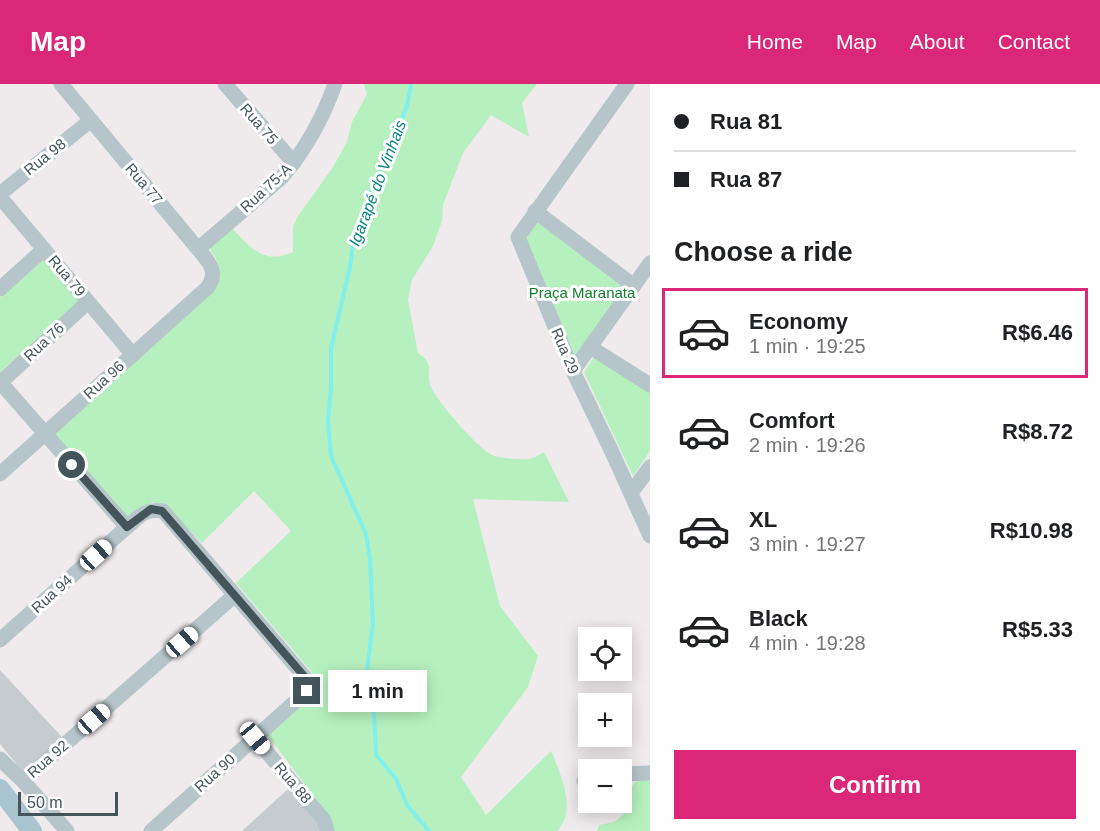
<!DOCTYPE html>
<meta charset="utf-8">
<style>
:root{--surface:#fff;--page:#f2f2f2;--text:#202124;--muted:#757577;--line:#e0e0e0;--accent:#db2777}
body{margin:0;font-family:Helvetica,sans-serif;background:var(--page);color:var(--text);height:100vh;display:flex;flex-direction:column;font-size:22px;white-space:nowrap}
*{box-sizing:border-box;margin:0}
p{font-size:20px;color:var(--muted)}
.icon{flex:none;width:33px;height:33px;fill:none;stroke:currentColor;stroke-width:2;stroke-linecap:round;stroke-linejoin:round}
.map{position:relative;flex:1;overflow:hidden}
.drawer{display:flex;flex-direction:column;background:var(--surface);width:450px}
.drawer>*{flex:none}
.top-card{display:grid;align-content:center;height:132px;padding:0 24px;background:var(--surface)}
.controls{position:absolute;left:578px;top:543px;display:grid;gap:12px}
.controls a{display:grid;place-items:center;width:54px;height:54px;border-radius:0px;background:var(--surface);box-shadow:0 3px 15px #0003;font-size:30px}
.scale{position:absolute;left:18px;bottom:15px;width:100px;box-sizing:border-box;padding-left:6px;border:3px solid #43555a;border-top:0;font-size:16px;line-height:21px;white-space:nowrap;color:#43555a;-webkit-text-stroke:4px #fff;paint-order:stroke}
.end{position:absolute;width:27px;height:27px;margin:-14px;border:8px solid #43555a;background:#fff;box-shadow:0 0 0 3px #fff}
.from{border-radius:50%}
.bubble{position:absolute;height:42px;border-radius:0px;background:var(--surface);box-shadow:0 3px 15px #0003;font-size:20px;font-weight:700;line-height:42px;text-align:center}
.car{position:absolute;width:18px;height:36px;margin:-18px -9px;border-radius:8px;box-shadow:0 0 4px 2px #0007;background:linear-gradient(#fff 24%,#345 0 40%,#fff 0 76%,#345 0 86%,#fff 0)}
.top-card b{display:flex;align-items:center;gap:21px;height:57px;font-size:22px}
.top-card b+b{border-top:2px solid var(--line)}
.top-card i{width:15px;height:15px;background:var(--text)}
ul{padding:0;list-style:none}
li{display:flex;align-items:center;gap:18px;height:90px;margin:0 12px 9px;padding:0 12px;border:3px solid transparent;border-radius:0px}
li div{flex:1}
li b{display:block;font-size:22px}
li em{font-style:normal;font-weight:700}
li.active{border-color:var(--accent)}
li>.icon{width:54px;height:54px;stroke-width:1.5}
h2{padding:0 24px;font-size:27px;line-height:72px}
.action{display:flex;gap:12px;margin-top:auto;padding:12px 24px}
.action a{flex:1;height:69px;border-radius:0px;background:var(--accent);color:#fff;font-size:24px;font-weight:700;line-height:69px;text-align:center}
header{display:flex;align-items:center;gap:36px;box-sizing:border-box;height:84px;padding:0 30px;background:var(--accent);color:#fff}
header strong{font-size:28px}
nav{display:flex;gap:33px;margin-inline-start:auto;font-size:21px}
main{display:flex;flex:1;min-height:0}
.map>svg:first-child{display:block}
</style>
<header>
<strong>Map</strong>
<nav><a>Home</a><a>Map</a><a>About</a><a>Contact</a></nav>
</header>
<main>
<div class="map">
<svg width="650" height="747" viewBox="0 0 650 747">
<rect width="100%" height="100%" fill="#efebec"/>
<path fill="#b6f0be" d="M364 0H537L522 19 529 53 491 31 463 69 443 121 442 137 433 162 412 196 408 216 418 269C437 281 424 290 432 305 439 319 481 369 495 372 501 374 520 376 527 375 533 375 539 371 544 368L569 418 473 415 500 522 538 572 528 603 461 693 486 731 551 667C559 686 571 712 565 734 564 738 560 743 558 747H333L331 734 268 652 312 605 314 596 311 587 236 499 291 447 254 407 202 459 165 422 152 418 128 434 49 353 218 200C223 181 217 176 207 161L232 144C251 164 263 181 293 168V142L298 132 333 83 347 58 352 38 367 10Z
M537 135 624 202 576 274 526 155Z
M43 175 79 217 0 288V214Z
M598 267 650 307V367L633 392 584 288Z
M646 694 650 698V747H597L599 741 614 738 625 729C629 712 627 697 646 694Z"/>
<g fill="none" stroke-linecap="round" stroke-linejoin="round">
<path stroke="#80f0ec" stroke-width="4" d="M411 0 407 22 354 152 350 183 331 264V304L328 338 331 372 366 450 370 475 373 538 366 595 374 630 376 671 396 695 407 721 429 747"/>
</g>
<path fill="#c5cbcf" d="M0 586 62 653 23 688 0 660Z
M288 705 322 744 318 747H242Z"/>
<g fill="none" stroke-linecap="round" stroke-linejoin="round">
<path stroke="#b6c5ca" stroke-width="15" d="M225 0 294 79
M627 0 518 153 573 287 612 368 650 452
M0 110 91 36
M0 113 133 271
M535 127 634 202
M198 165 282 93C306 65 323 34 335 0
M0 205 44 165
M590 263 650 301
M573 287 650 179
M0 298 127 443
M0 299 88 218
M0 390 208 203C219 187 208 177 198 165L61 0
M631 409 650 383
M0 556 127 443C140 432 145 424 163 427L304 592 307 607 151 747
M255 654 324 736 327 747
M0 675 23 697 67 747
M621 690 650 689
M23 697 235 511
M584 697 588 696"/>
<path stroke="#a9c4cd" stroke-width="20" d="M0 705 32 747"/>
</g>
<g fill="none" stroke-linecap="round" stroke-linejoin="round">
<path stroke="#43555a" stroke-width="8" d="M72 381 127 443 151 425 162 427 304 592 307 598V607"/>
</g>
<g text-anchor="middle" stroke-width="6" stroke-linejoin="round" paint-order="stroke">
<g font-size="15" fill="#43555a" stroke="#fff">
<text transform="translate(259 40) rotate(49)" y="5">Rua 75</text>
<text transform="translate(45 73) rotate(-39)" y="5">Rua 98</text>
<text transform="translate(144 100) rotate(50)" y="5">Rua 77</text>
<text transform="translate(266 104) rotate(-43)" y="5">Rua 75-A</text>
<text transform="translate(67 192) rotate(50)" y="5">Rua 79</text>
<text transform="translate(44 258) rotate(-43)" y="5">Rua 76</text>
<text transform="translate(565 267) rotate(67)" y="5">Rua 29</text>
<text transform="translate(104 296) rotate(-42)" y="5">Rua 96</text>
<text transform="translate(52 510) rotate(-42)" y="5">Rua 94</text>
<text transform="translate(48 675) rotate(-41)" y="5">Rua 92</text>
<text transform="translate(215 689) rotate(-42)" y="5">Rua 90</text>
<text transform="translate(293 699) rotate(50)" y="5">Rua 88</text>
</g>
<g font-size="15" fill="#117e2d" stroke="#fff">
<text x="582" y="214">Praça Maranata</text>
</g>
<g font-size="16" font-style="italic" fill="#088480" stroke="#fff">
<text transform="translate(377 99) rotate(-69)" y="6">Igarapé do Vinhais</text>
</g>
</g>
</svg>
<div class="controls">
<a><svg class="icon" aria-label="locate" viewBox="0 0 24 24"><circle cx="12" cy="12" r="6"/><path d="M12 2v4M12 18v4M2 12h4M18 12h4"/></svg></a>
<a>+</a>
<a>−</a>
</div>
<div class="scale">50 m</div>
<i class="end from" style="left:72px;top:381px"></i>
<i class="end" style="left:307px;top:607px"></i>
<div class="bubble" style="left:328px;top:586px;width:99px">1 min</div>
<i class="car" style="left:96px;top:471px;rotate:48deg"></i>
<i class="car" style="left:182px;top:558px;rotate:49deg"></i>
<i class="car" style="left:94px;top:635px;rotate:49deg"></i>
<i class="car" style="left:255px;top:654px;rotate:140deg"></i>
</div>
<section class="drawer">
<div class="top-card">
<b><i class="from"></i>Rua 81</b>
<b><i></i>Rua 87</b>
</div>
<h2>Choose a ride</h2>
<ul>
<li class="active"><svg class="icon" aria-label="car" viewBox="0 0 24 24"><path d="M5 17H2v-5l4-1 3-4h7l3 4 3 1v5h-3M9 17h6M6 11h13"/><circle cx="7" cy="17" r="2"/><circle cx="17" cy="17" r="2"/></svg><div><b>Economy</b><p>1 min · 19:25</p></div><em>R$6.46</em></li>
<li><svg class="icon" aria-label="car" viewBox="0 0 24 24"><path d="M5 17H2v-5l4-1 3-4h7l3 4 3 1v5h-3M9 17h6M6 11h13"/><circle cx="7" cy="17" r="2"/><circle cx="17" cy="17" r="2"/></svg><div><b>Comfort</b><p>2 min · 19:26</p></div><em>R$8.72</em></li>
<li><svg class="icon" aria-label="car" viewBox="0 0 24 24"><path d="M5 17H2v-5l4-1 3-4h7l3 4 3 1v5h-3M9 17h6M6 11h13"/><circle cx="7" cy="17" r="2"/><circle cx="17" cy="17" r="2"/></svg><div><b>XL</b><p>3 min · 19:27</p></div><em>R$10.98</em></li>
<li><svg class="icon" aria-label="car" viewBox="0 0 24 24"><path d="M5 17H2v-5l4-1 3-4h7l3 4 3 1v5h-3M9 17h6M6 11h13"/><circle cx="7" cy="17" r="2"/><circle cx="17" cy="17" r="2"/></svg><div><b>Black</b><p>4 min · 19:28</p></div><em>R$5.33</em></li>
</ul>
<div class="action"><a>Confirm</a></div>
</section>
</main>
